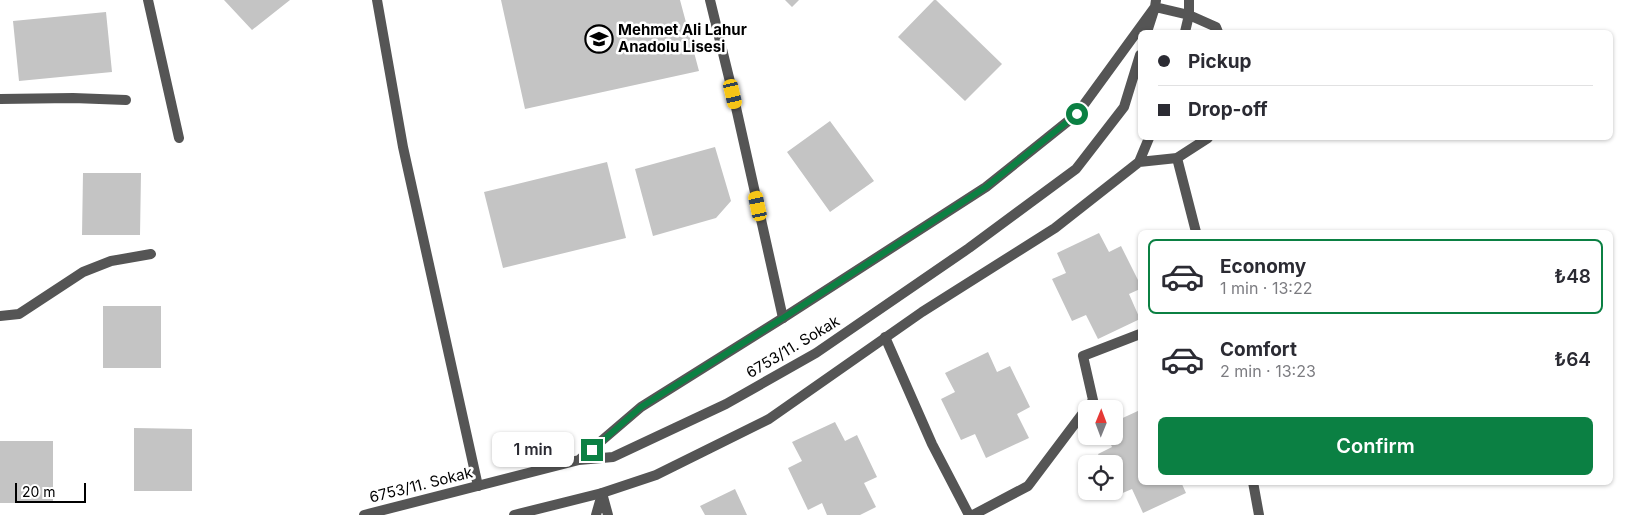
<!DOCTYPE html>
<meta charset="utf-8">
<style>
:root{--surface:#fff;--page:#f2f2f3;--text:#2b2b33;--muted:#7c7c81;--line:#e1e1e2;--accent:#0b8043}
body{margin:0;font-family:Inter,sans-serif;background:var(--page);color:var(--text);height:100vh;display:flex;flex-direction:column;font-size:19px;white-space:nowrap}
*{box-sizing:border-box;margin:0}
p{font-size:16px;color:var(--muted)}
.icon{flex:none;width:28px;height:28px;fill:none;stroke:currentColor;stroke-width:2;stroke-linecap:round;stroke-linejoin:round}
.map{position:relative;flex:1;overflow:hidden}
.drawer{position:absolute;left:1138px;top:230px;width:475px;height:255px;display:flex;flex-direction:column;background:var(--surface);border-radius:8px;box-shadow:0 1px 4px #0004}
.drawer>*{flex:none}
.guide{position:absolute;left:1138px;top:30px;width:475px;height:110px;border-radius:8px;box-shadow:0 1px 4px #0004;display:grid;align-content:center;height:110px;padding:0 20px;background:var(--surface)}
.needle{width:32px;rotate:1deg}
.buttons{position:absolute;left:1078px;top:400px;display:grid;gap:10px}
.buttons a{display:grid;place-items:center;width:45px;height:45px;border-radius:8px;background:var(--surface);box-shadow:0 1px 4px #0004;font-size:25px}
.scale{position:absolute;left:15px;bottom:12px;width:71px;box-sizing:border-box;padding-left:5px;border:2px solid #000;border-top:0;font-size:14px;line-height:18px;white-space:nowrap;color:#000;-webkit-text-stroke:4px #fff;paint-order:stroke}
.end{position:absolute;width:22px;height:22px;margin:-11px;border:6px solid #0b8043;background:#fff;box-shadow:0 0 0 2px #fff}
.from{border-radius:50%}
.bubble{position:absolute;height:35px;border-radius:8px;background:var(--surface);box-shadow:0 1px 4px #0004;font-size:16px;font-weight:600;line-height:35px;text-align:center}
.car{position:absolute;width:15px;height:30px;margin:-15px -8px;border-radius:6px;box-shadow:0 0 4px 1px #0007;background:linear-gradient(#f5c518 24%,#345 0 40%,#f5c518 0 76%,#345 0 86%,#f5c518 0)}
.guide b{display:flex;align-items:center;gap:18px;height:48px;font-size:19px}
.guide b+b{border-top:1px solid var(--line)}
.guide i{width:12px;height:12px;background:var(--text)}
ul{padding:9px 0 0;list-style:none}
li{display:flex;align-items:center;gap:15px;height:75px;margin:0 10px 8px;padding:0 10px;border:2px solid transparent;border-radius:8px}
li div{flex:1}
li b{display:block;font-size:19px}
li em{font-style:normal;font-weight:600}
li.current{border-color:var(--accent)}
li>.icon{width:45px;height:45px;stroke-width:1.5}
.primary-button{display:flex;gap:10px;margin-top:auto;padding:10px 20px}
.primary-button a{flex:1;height:58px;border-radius:8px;background:var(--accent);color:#fff;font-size:20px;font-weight:600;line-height:58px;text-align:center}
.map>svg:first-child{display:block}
</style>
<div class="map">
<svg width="1643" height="515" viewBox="0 0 1643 515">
<rect width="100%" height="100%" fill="#fff"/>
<path fill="#c4c4c4" d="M224 0H290L252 30Z
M501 0H680L699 71 525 109Z
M785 0H799L792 7Z
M934 0H936L1002 64 965 101 898 37Z
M106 12 112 72 19 81 13 21Z
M830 121 874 181 830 212 787 152Z
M715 147 731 201 716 218 653 236 635 169Z
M607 162 626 238 503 268 484 192Z
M83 173H141L140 235H82Z
M1099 233 1109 252 1121 246 1140 284V289L1129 294 1140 319 1098 339 1086 315 1072 321 1052 279 1066 273 1057 253Z
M103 306H161V368H103Z
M988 352 997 372 1010 366 1030 407 1017 414 1029 438 986 458 975 434 961 440 941 399 955 392 945 373Z
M1140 410V482H1181L1186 493 1143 513 1132 489 1118 495 1114 487V464H1103L1098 454 1112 447 1107 436H1114V422Z
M835 422 845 441 857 435 877 477 864 483 876 507 860 515H827L822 503 808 510 788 468 802 461 792 442Z
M134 428 192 429V491H134Z
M0 441H53V503H0Z
M735 489 747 515H705L700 506Z"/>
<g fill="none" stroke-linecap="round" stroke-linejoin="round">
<path stroke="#555" stroke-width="10" d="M0 99 73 98 126 100
M0 316 19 314 83 272 111 261 151 254
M885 337 932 444 969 515
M1087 409 1093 400 1083 356 1140 334
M973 515 1028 486 1086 409"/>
<path stroke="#555" stroke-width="10" d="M148 0 179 138
M377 0 403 147 478 486
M710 0 733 94 783 318
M1177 158 1196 232
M1253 482 1259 515
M602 493 608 515
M596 515 602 494"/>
<path stroke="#555" stroke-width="10" d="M1147 32 1155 7 1189 15 1216 27 1218 32
M1185 32 1189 15V0
M1139 162 1149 138
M579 460 641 407 783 318 986 187 1077 114 1155 7 1156 0
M364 515 579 460 613 457 726 404 816 353 969 248 1076 169 1124 107 1140 55
M514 515 602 493 656 475 769 419 922 312 1055 228 1139 162 1177 158 1208 138"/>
</g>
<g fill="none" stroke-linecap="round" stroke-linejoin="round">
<path stroke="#0b8043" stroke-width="6" d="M592 450 641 407 783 318 986 187 1077 114"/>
</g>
<defs>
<g id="school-ring" transform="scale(1.4375)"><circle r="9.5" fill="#fff" stroke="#000" stroke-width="1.5"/><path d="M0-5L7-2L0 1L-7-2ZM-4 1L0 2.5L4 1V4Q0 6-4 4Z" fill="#000"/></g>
</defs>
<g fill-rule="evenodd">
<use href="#school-ring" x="599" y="39"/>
</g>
<g text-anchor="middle" stroke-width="5" stroke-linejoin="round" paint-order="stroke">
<g font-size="15" font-weight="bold" fill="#000" stroke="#fff" text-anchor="start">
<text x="618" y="35">Mehmet Ali Lahur<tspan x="618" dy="17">Anadolu Lisesi</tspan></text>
</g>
<g font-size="15" fill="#000" stroke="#fff">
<text transform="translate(793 347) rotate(-31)" y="5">6753/11. Sokak</text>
<text transform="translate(421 485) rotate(-14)" y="5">6753/11. Sokak</text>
</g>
</g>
</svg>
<div class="buttons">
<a><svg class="needle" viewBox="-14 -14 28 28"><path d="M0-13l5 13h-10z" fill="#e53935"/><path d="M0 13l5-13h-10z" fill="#7c7c81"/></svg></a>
<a><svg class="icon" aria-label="locate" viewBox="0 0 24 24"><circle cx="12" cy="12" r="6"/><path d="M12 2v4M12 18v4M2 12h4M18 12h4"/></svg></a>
</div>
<div class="scale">20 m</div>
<i class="end from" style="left:1077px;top:114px"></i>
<i class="end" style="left:592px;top:450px"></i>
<div class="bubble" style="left:492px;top:432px;width:82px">1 min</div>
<i class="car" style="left:733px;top:94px;rotate:167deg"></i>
<i class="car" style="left:758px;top:206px;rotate:348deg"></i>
<div class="guide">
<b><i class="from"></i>Pickup</b>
<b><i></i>Drop-off</b>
</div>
<section class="drawer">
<ul>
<li class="current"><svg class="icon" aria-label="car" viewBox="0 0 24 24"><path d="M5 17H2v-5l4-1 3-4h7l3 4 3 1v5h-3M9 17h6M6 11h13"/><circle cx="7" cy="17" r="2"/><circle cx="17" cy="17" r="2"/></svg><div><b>Economy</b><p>1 min · 13:22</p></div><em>₺48</em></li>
<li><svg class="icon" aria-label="car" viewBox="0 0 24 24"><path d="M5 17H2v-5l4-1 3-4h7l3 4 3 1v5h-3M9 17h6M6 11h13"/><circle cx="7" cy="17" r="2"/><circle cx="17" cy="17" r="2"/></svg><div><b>Comfort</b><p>2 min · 13:23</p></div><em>₺64</em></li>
</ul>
<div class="primary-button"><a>Confirm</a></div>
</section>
</div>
